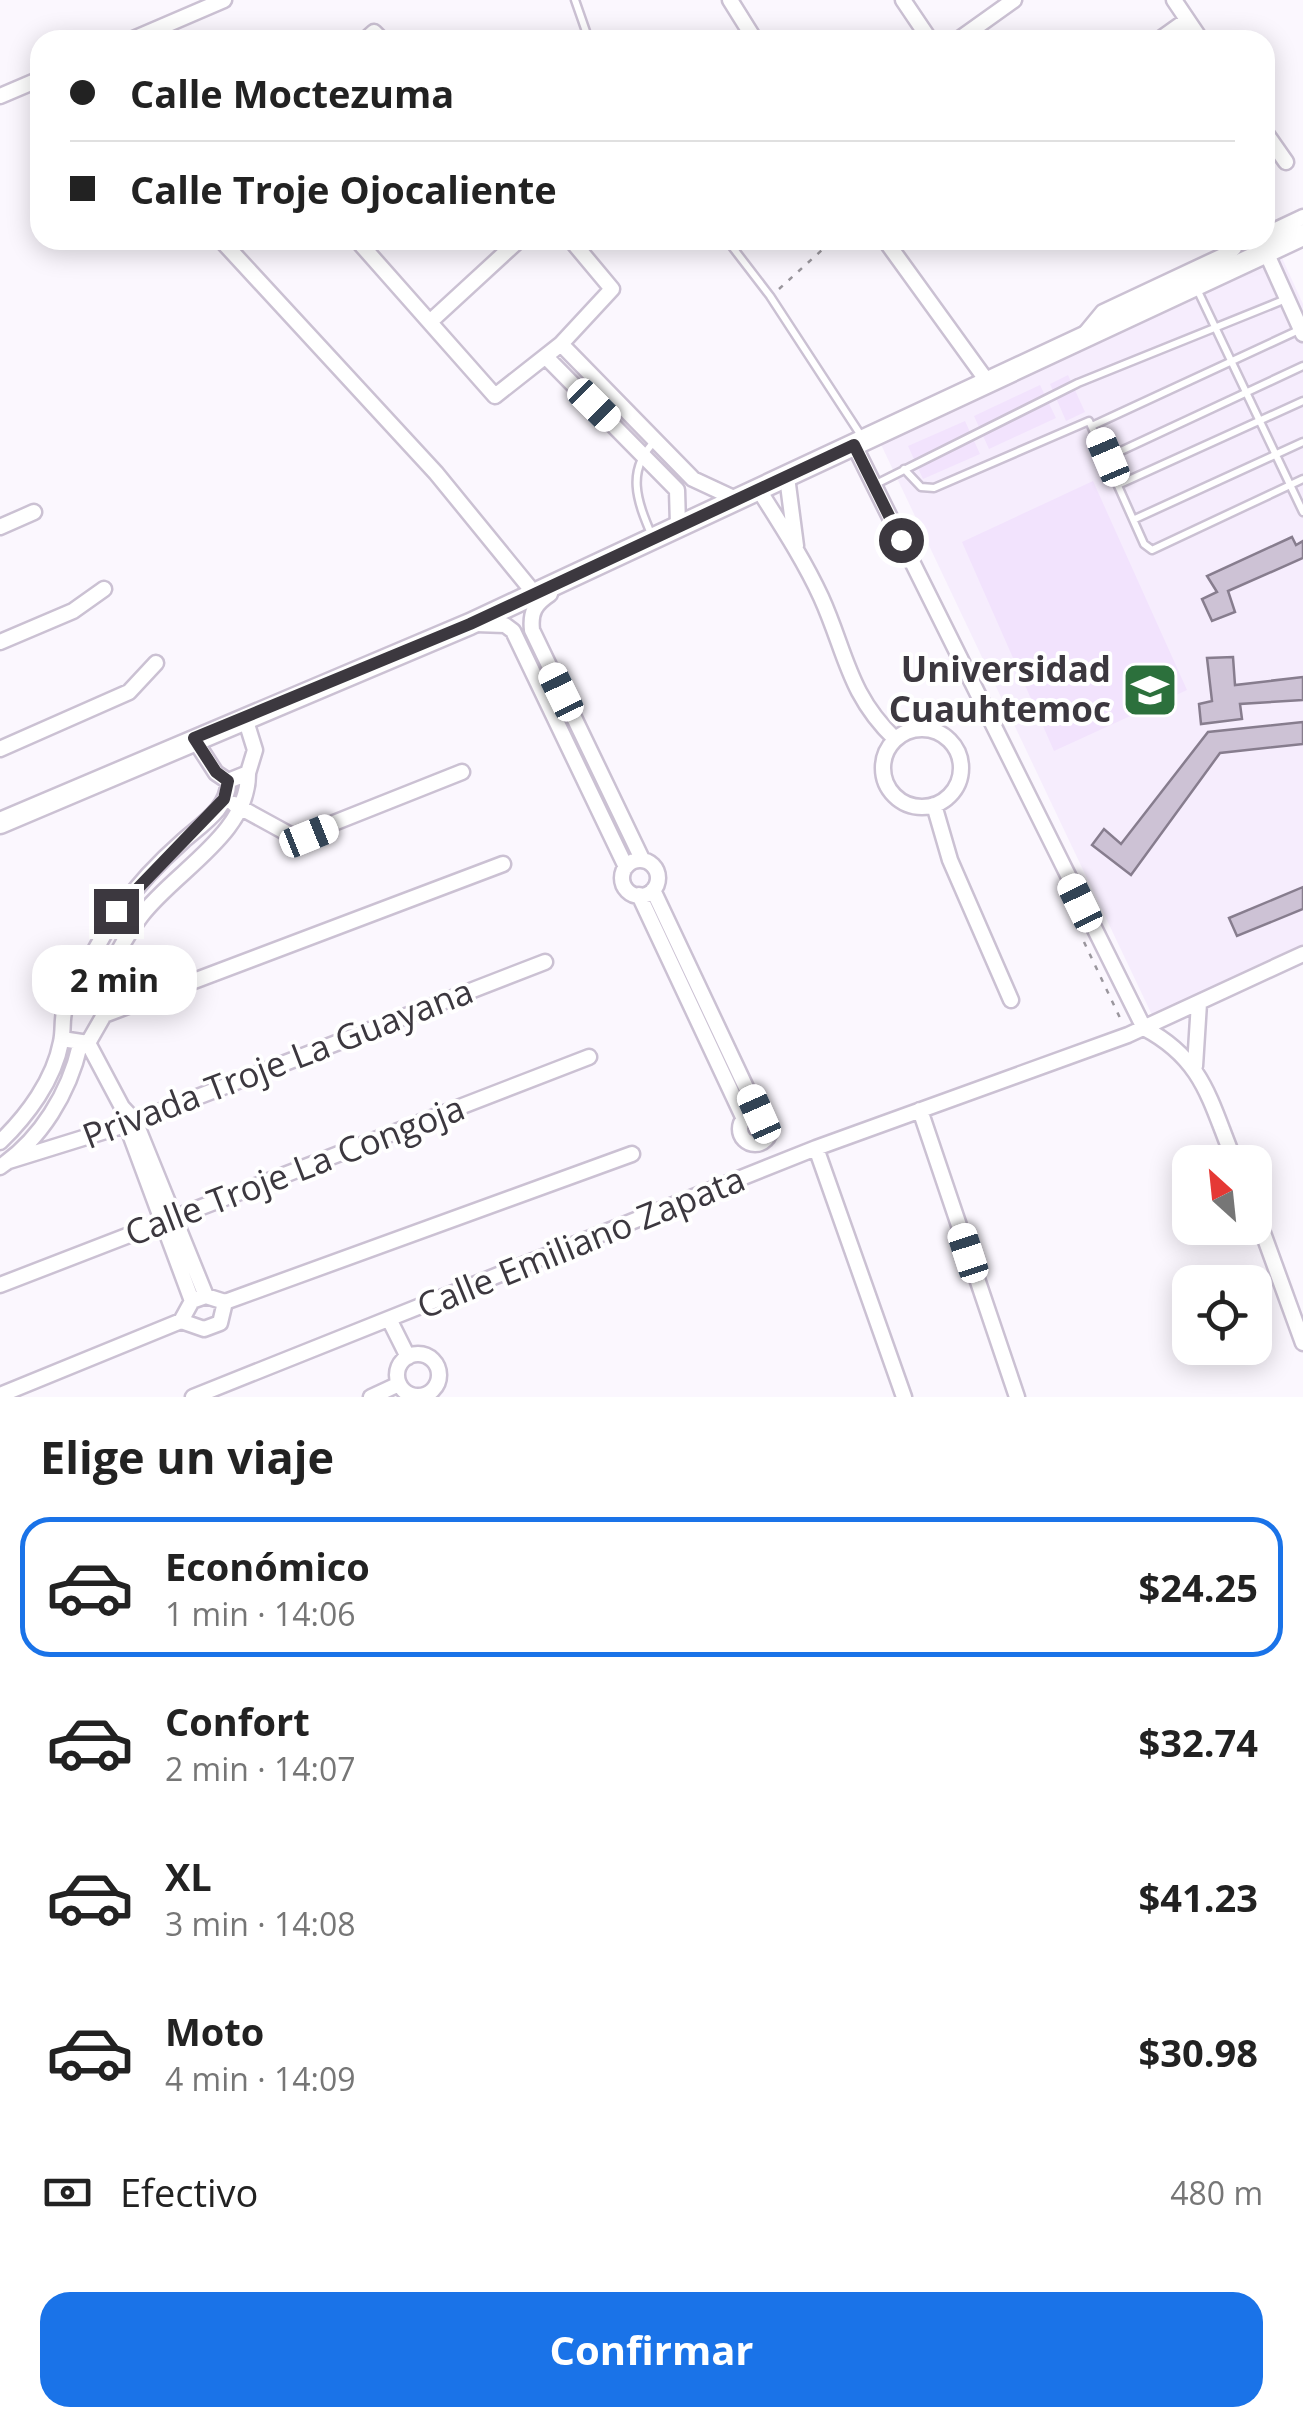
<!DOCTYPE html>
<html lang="es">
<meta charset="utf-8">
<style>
:root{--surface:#fff;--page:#f6f6f6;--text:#222;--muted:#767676;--line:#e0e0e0;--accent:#1a73e8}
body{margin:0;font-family:"Open Sans",sans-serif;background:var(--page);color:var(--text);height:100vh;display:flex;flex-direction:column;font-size:38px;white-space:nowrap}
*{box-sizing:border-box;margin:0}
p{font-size:32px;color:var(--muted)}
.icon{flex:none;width:55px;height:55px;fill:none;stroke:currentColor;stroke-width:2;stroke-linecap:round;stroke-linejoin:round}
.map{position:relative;height:1397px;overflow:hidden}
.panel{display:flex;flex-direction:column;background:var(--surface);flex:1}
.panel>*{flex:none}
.banner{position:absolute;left:30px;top:30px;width:1245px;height:220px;border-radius:30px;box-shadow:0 5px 25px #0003;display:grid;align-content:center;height:220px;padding:0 40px;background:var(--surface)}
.needle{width:65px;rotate:333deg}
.buttons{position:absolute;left:1172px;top:1145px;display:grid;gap:20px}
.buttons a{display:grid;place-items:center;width:100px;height:100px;border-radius:20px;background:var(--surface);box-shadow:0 5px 25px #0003;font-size:50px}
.end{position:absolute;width:45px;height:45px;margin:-22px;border:12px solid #3c383f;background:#fff;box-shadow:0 0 0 5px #fff}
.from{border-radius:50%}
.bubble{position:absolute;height:70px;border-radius:30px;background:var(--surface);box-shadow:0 5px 25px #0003;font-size:32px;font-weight:700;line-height:70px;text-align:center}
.car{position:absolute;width:30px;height:60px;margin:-30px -15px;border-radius:12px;box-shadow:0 0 8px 2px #0007;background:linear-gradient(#fff 24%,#345 0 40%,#fff 0 76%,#345 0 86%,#fff 0)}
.banner b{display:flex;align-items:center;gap:35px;height:95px;font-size:38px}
.banner b+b{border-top:2px solid var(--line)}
.banner i{width:25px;height:25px;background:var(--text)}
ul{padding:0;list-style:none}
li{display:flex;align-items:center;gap:30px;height:140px;margin:0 20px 15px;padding:0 20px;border:5px solid transparent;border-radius:30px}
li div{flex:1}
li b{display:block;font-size:38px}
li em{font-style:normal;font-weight:700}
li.on{border-color:var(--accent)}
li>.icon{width:90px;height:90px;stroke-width:1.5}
h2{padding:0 40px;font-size:45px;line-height:120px}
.pay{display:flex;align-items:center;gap:25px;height:110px;padding:0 40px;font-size:38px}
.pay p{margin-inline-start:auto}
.button{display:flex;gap:20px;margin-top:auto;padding:20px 40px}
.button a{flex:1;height:115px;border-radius:30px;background:var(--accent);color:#fff;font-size:40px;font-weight:700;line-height:115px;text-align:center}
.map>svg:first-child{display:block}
</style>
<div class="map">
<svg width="1303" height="1397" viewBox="0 0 1303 1397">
<rect width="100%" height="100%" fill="#fbf7fe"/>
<path fill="#f6edfd" d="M1277 247 1303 304V947L1152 1015 876 434Z"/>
<path fill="#f2e3fd" d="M1068 375 1085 412 1066 421 1050 384Z
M1040 385 1056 418 989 449 974 416Z
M965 421 980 454 923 479 908 446Z
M1093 481 1187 690 1054 751 962 542Z"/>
<path fill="#cdc2d5" stroke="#877d8e" stroke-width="2.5" d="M1292 537 1296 545 1303 541V558L1228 591 1235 612 1212 621 1202 599 1217 592 1207 576Z
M1233 657 1235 685 1303 677V700L1240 704 1242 719 1201 724 1199 704 1212 701 1207 658Z
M1303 722V744L1220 753 1131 875 1092 845 1104 829 1121 844 1208 732Z
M1303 887V909L1237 936 1229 918Z"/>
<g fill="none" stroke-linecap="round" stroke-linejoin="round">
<g stroke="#cbc1d3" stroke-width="11">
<path id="lane" d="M575 0 589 40
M727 240 770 296 862 437
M1196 287 1303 512
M1094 425 1301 329
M1108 457 1303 366
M904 469 921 487 934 488 1089 421 1144 544 1152 550 1303 479
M1120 484 1303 401
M874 485 1078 383 1286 299
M1135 519 1303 442
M652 536C637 501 625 470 656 440"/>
</g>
<g stroke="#cbc1d3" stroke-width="19">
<path id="street" d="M730 0 755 40
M903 0 930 40
M1174 0 1201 40
M131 40 224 0
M365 40 374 32 382 40
M958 40 1014 0
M1159 40 1187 20
M0 96 40 79
M1265 132 1286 162
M1265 235 1303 217
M221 240 436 473 534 593
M357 240 495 396 561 344 612 289 571 240
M885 240 987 381
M1266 252 1303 334
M432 320 519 240
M1084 335 1103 312 1229 253 1234 248 1232 240
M561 344 693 479 736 499
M546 357 677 490 678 525
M854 445 1144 1028C1205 1060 1210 1103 1235 1162
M787 477 796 546
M759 490C781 525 804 560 821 597 846 652 848 694 895 739
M0 527 34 512
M550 594C535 604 530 612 532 630L642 859
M476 624 505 625 513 631 626 867
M0 642 73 611 104 589
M883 768a39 39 0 1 1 78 0a39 39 0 1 1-78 0Z
M194 739 216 773 228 781 248 773 255 750 245 718
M0 749 129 692 156 663
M234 804 296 838 462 772
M934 805 950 860 1011 1000
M622 878a18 18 0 1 1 36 0a18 18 0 1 1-36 0Z
M653 890 759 1115
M639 895 744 1119
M76 993C100 930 133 885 183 841 201 825 230 807 228 781
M97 997C109 968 122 941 141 916 175 871 249 834 248 773
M104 1015 503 864
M88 1043 122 1107 135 1121 206 1296
M1195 1066 1199 1003
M920 1110 1017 1397
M740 1129a15 15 0 1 1 30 0a15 15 0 1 1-30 0Z
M124 1118 192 1301
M0 1142C27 1116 54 1080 61 1042 64 1029 61 1017 66 1004L76 993 97 997 104 1015 88 1043 62 1039
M816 1148 904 1397
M9 1161 125 1125 545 962
M0 1167C41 1139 69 1093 80 1045
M1255 1211 1303 1343
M0 1285 589 1057
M206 1296 225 1302 220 1323 204 1329 181 1321 192 1301Z
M225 1302 632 1154
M390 1321 408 1357
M397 1375a21 21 0 1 1 42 0a21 21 0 1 1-42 0Z
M0 1395 181 1321
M193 1397 816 1148 1128 1035 1303 954
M371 1397 399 1384"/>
</g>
<g stroke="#cbc1d3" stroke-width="25">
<path id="secondary" d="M0 823 470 624 1303 235"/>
</g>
<path stroke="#9a969d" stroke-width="2.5" stroke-dasharray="5 8" stroke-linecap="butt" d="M779 289 833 240
M1084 942 1121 1020"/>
<use href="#lane" stroke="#fff" stroke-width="6"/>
<use href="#street" stroke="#fff" stroke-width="14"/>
<use href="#secondary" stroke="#fff" stroke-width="20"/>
</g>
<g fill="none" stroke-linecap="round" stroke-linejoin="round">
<path stroke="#3c383f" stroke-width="12" d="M116 911 224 799 228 781 216 772 194 738 470 624 854 445 901 540"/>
</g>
<defs>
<g id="university-square" transform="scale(2.875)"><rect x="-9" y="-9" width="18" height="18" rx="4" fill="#2c703c" stroke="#fff"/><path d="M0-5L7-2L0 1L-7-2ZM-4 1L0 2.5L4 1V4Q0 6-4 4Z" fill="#fff"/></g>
</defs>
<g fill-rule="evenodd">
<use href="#university-square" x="1150" y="690"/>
</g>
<g text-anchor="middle" stroke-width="8" stroke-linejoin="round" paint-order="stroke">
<g font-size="35" font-weight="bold" fill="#3c383f" stroke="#fff" text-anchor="end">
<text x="1111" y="682">Universidad<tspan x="1111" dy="40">Cuauhtemoc</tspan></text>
</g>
<g font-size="35" fill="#3c383f" stroke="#fff">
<text transform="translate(278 1064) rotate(-21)" y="12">Privada Troje La Guayana</text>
<text transform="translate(295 1171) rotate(-21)" y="12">Calle Troje La Congoja</text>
<text transform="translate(581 1243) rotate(-22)" y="12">Calle Emiliano Zapata</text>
</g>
</g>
</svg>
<div class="buttons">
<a><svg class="needle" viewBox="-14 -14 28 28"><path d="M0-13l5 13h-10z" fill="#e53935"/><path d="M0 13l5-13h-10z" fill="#767676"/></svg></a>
<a><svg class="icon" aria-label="locate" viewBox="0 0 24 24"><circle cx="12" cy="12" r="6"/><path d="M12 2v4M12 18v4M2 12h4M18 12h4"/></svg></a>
</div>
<i class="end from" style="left:901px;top:540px"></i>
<i class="end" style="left:116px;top:911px"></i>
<div class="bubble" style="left:32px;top:945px;width:165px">2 min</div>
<i class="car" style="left:594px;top:405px;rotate:135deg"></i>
<i class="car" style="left:1108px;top:457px;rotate:337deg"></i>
<i class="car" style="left:561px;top:692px;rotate:334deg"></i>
<i class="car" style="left:309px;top:836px;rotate:68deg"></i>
<i class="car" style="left:1080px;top:903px;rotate:334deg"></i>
<i class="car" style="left:759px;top:1114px;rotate:336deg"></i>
<i class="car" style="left:968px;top:1253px;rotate:342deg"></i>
<div class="banner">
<b><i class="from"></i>Calle Moctezuma</b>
<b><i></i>Calle Troje Ojocaliente</b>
</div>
</div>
<section class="panel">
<h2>Elige un viaje</h2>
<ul>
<li class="on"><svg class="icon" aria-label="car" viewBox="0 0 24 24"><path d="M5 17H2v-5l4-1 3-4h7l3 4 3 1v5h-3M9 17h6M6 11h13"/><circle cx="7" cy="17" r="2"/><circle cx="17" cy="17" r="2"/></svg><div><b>Económico</b><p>1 min · 14:06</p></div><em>$24.25</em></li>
<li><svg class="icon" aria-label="car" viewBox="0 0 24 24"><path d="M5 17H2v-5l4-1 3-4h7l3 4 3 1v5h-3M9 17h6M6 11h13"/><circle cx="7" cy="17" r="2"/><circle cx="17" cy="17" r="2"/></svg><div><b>Confort</b><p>2 min · 14:07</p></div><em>$32.74</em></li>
<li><svg class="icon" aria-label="car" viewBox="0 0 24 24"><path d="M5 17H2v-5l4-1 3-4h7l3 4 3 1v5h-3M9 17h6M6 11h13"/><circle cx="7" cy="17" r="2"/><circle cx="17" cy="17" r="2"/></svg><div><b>XL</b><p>3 min · 14:08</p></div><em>$41.23</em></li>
<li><svg class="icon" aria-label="car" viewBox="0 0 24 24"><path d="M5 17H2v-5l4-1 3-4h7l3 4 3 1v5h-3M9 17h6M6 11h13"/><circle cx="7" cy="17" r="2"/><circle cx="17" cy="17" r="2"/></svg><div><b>Moto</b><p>4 min · 14:09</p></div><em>$30.98</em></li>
</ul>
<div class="pay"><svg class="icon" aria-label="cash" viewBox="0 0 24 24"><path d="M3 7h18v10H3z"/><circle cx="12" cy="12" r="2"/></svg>Efectivo<p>480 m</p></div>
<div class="button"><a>Confirmar</a></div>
</section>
